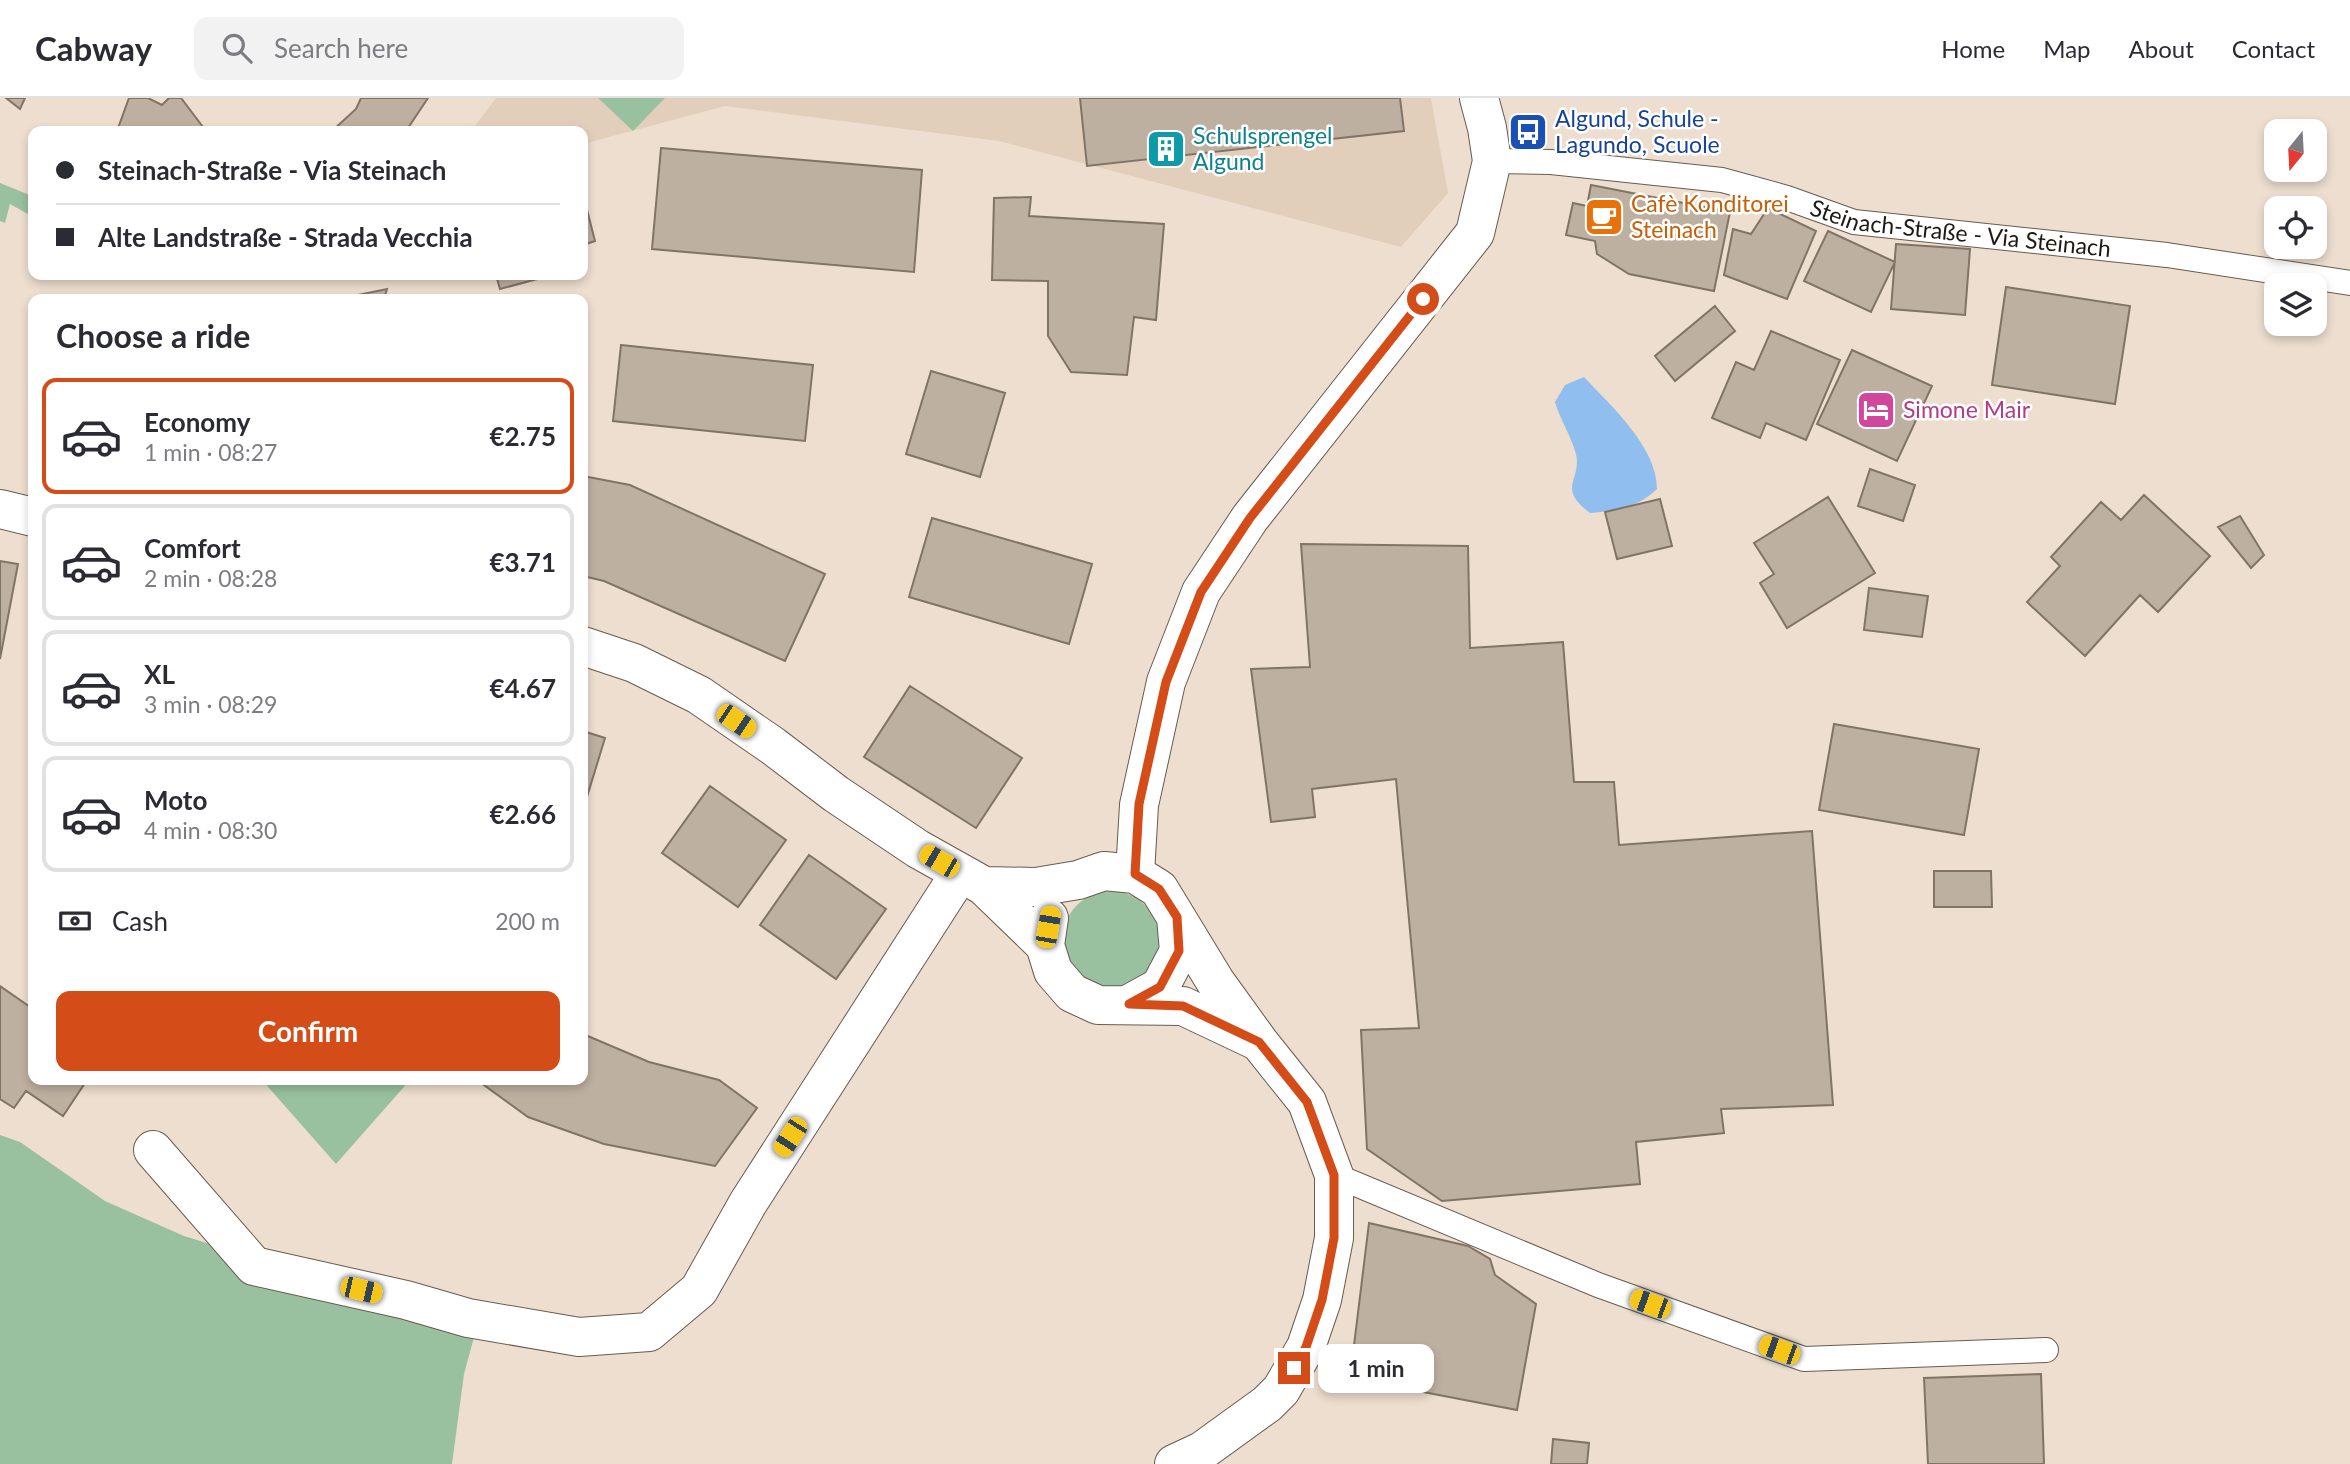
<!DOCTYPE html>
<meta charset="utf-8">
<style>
:root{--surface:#fff;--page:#f2f2f3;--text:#2b2b33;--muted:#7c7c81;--line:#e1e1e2;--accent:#d44d19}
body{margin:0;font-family:Lato,sans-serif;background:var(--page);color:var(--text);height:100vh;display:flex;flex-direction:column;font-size:26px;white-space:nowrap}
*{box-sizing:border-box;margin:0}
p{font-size:23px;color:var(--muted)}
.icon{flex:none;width:38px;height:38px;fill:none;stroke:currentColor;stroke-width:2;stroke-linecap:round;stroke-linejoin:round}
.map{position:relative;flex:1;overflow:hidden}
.sheet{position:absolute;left:28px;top:196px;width:560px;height:791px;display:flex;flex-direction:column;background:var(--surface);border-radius:14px;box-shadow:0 4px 10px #0003}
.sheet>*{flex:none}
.top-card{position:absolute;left:28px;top:28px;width:560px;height:154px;border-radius:14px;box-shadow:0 4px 10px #0003;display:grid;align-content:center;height:154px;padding:0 28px;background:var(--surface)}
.needle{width:46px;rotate:198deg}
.tools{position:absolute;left:2264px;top:21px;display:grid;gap:14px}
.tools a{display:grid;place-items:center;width:63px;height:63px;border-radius:14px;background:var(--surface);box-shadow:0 4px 10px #0003;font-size:35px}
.end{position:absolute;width:32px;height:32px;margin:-16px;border:9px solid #d44d19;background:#fff;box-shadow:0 0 0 4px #fff}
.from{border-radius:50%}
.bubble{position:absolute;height:49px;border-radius:14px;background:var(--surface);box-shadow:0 4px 10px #0003;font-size:23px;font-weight:700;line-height:49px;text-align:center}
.car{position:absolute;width:21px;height:42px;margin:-21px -10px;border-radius:9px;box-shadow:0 0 5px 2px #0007;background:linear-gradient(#f5c518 24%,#345 0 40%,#f5c518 0 76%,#345 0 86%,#f5c518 0)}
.top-card b{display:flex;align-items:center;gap:24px;height:66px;font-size:26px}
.top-card b+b{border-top:2px solid var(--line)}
.top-card i{width:18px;height:18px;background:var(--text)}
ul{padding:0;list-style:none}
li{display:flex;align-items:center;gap:21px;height:116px;margin:0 14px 10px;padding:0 14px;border:4px solid var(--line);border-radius:14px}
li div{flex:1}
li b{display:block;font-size:26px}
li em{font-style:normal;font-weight:700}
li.selected{border-color:var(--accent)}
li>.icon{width:63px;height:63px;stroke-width:1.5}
h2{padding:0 28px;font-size:32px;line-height:84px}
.pay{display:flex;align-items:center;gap:18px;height:77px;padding:0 28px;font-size:26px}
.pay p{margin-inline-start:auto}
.cta{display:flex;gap:14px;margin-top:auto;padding:14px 28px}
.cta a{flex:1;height:80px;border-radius:14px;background:var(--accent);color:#fff;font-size:28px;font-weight:700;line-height:80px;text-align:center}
header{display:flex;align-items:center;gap:42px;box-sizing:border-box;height:98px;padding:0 35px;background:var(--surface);border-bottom:2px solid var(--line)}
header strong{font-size:33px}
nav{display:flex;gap:38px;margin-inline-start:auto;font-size:24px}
.search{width:490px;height:63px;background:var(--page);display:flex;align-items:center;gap:18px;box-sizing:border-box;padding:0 24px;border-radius:14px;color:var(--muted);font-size:26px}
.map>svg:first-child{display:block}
</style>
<header>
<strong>Cabway</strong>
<div class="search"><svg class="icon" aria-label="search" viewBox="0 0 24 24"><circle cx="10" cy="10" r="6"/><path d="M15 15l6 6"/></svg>Search here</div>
<nav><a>Home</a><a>Map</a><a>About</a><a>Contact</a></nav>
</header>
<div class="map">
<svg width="2350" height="1366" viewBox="0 0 2350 1366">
<rect width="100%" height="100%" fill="#eddecf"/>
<path fill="#e2cfbb" d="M496 0H1431L1448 95 1401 149 999 43 725 8 583 46V33H471Z"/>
<path fill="#99c19f" d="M598 0H665L633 33Z
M0 85 32 98 33 119 10 106 5 125 0 123Z
M1063 841a48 48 0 1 1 96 0a48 48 0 1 1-96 0Z
M262 982H410L336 1066Z
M0 1037 20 1044 105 1103 184 1138 268 1164 480 1217 464 1276 452 1366H0Z"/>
<path fill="#90beef" d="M1584 279C1611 308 1657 349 1657 391 1639 409 1614 413 1590 415 1556 389 1582 383 1576 356 1571 338 1560 321 1555 304L1565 287Z"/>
<path fill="#beb0a1" stroke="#807466" stroke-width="2" d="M6 0H25L20 11Z
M129 0H148L162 7 169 0H181L206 33H117Z
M361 0H428L406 33H332L356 11Z
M1080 0H1400L1404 33 1087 68Z
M661 50 922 72 914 174 652 151Z
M1591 87 1730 114 1714 193 1629 176 1597 156 1595 143 1566 137 1573 105 1587 108Z
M583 96 595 143 583 147Z
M1031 99 1029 118 1164 126 1156 222 1134 219 1127 277 1071 274 1048 238V183L992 182 994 100Z
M1768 110 1816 133 1787 201 1724 177 1733 131 1751 136Z
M1828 133 1895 164 1871 214 1804 183Z
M1896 146 1970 151 1965 217 1891 211Z
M496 177H552L500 191Z
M2006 189 2130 208 2115 306 1992 287Z
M387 191 384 201H338Z
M1715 208 1735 233 1675 283 1655 258Z
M1771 233 1840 262 1806 342 1766 325 1760 340 1712 320 1736 264 1754 272Z
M621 247 813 267 805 343 613 323Z
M1852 252 1932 288 1897 363 1817 326Z
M931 273 1005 295 980 379 906 356Z
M1870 371 1915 387 1903 423 1858 408Z
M583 378 630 387 825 476 785 563 604 483 583 478Z
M2144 397 2210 458 2158 514 2140 497 2085 558 2027 504 2060 468 2051 459 2101 404 2121 422Z
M1828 399 1875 475 1787 530 1760 485 1774 476 1754 445Z
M1660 401 1672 448 1617 461 1605 414Z
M2240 418 2264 457 2251 470 2218 429Z
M932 420 1092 466 1069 546 909 499Z
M1301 446 1468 448 1470 550 1563 544 1574 684H1614L1619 747 1812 733 1833 1007 1721 1011 1724 1035 1636 1044 1640 1086 1442 1103 1367 1051 1361 932 1419 930 1396 681 1312 691 1315 719 1271 724 1251 571 1310 569Z
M0 463 18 466 0 561Z
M1869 490 1928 498 1922 539 1864 532Z
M910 588 1022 660 976 730 864 659Z
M1834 626 1979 651 1964 737 1819 712Z
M583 633 605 640 583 712Z
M710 688 786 742 738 809 662 755Z
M809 757 886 811 836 881 760 827Z
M1934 773H1991L1992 809H1934Z
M0 888 33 911V982H87L63 1018 26 993 14 1010 0 1001Z
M583 936 649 964 719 982 757 1010 715 1068 604 1046 528 1019 477 982H583Z
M1369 1125 1468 1148 1490 1161 1495 1177 1536 1206 1517 1312 1350 1280Z
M2041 1276 2044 1366H1928L1924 1280Z
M1553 1341 1589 1345 1587 1366H1551Z"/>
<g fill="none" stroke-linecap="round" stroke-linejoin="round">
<g stroke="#685c4f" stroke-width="26">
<g id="lane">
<path id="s1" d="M1492 63 1551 64 1722 82 1787 100 1854 124 2167 157 2350 185"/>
<path d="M1334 1077 1598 1187 1804 1261 2046 1252"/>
</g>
</g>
<g stroke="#685c4f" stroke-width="40">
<path id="street" d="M1135 776 1139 707 1166 584 1201 494 1250 420 1475 135 1492 63 1487 30 1479 0
M153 1052 254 1168 406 1202 468 1220 579 1239 649 1234 699 1192 748 1105 960 775"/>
</g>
<g stroke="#685c4f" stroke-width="40">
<path id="secondary" d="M0 411 33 419
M583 548 634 565 699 597 773 648 836 696 918 751 984 788 1045 847
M984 788 1036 789 1078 782 1104 773 1135 776 1159 791 1215 883 1259 944 1307 1004 1334 1077V1140L1322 1202 1306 1249 1281 1292 1267 1306 1202 1353 1174 1366
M1049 820 1045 847 1053 873 1072 895 1098 907 1183 908 1257 943
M1129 906 1160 889 1179 853 1176 819"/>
</g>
<use href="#lane" stroke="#fff" stroke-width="24"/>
<use href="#street" stroke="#fff" stroke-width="38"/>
<use href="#secondary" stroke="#fff" stroke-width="38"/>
</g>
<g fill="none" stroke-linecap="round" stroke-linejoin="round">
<path stroke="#d44d19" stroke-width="9" d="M1294 1270 1306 1249 1322 1202 1334 1140V1077L1307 1004 1259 944 1183 908 1129 906 1160 889 1179 853 1177 819 1159 791 1135 776 1139 706 1166 584 1201 494 1250 420 1423 201"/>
</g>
<defs>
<g id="bus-square" transform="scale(2.0125)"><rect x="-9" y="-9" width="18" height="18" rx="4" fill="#1a4fb4" stroke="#fff"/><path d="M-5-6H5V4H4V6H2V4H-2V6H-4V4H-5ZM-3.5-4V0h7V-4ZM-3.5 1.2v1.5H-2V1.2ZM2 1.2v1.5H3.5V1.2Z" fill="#fff"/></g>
<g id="building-square" transform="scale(2.0125)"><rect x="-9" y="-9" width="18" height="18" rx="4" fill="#0f9aa8" stroke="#fff"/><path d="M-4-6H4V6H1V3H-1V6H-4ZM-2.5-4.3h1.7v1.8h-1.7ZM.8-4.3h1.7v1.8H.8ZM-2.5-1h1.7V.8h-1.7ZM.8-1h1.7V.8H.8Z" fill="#fff"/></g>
<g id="cafe-square" transform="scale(2.0125)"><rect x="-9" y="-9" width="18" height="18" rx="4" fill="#e8710a" stroke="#fff"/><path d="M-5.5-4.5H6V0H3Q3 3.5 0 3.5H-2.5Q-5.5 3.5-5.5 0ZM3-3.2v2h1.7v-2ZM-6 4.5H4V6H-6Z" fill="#fff"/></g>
<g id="hotel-square" transform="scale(2.0125)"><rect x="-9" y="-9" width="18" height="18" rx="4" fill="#d1479c" stroke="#fff"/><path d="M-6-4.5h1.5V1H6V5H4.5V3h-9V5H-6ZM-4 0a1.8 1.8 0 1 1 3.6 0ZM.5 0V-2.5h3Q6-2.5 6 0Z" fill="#fff"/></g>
</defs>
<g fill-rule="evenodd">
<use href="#bus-square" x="1528" y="34"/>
<use href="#building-square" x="1166" y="51"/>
<use href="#cafe-square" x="1604" y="119"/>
<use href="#hotel-square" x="1876" y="312"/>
</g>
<g text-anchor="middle" stroke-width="5" stroke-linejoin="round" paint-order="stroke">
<g font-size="23" fill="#164399" stroke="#fff" text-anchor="start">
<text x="1555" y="29">Algund, Schule -<tspan x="1555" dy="26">Lagundo, Scuole</tspan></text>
</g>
<g font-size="23" fill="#0d838f" stroke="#fff" text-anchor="start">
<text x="1193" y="46">Schulsprengel<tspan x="1193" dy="26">Algund</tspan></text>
</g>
<g font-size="23" fill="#c56008" stroke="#fff" text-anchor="start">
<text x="1631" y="114">Cafè Konditorei<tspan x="1631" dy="26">Steinach</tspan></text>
</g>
<g font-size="23" fill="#1e1914" stroke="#fff">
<text dy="8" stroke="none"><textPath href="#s1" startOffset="476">Steinach-Straße - Via Steinach</textPath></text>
</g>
<g font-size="23" fill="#b23c85" stroke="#fff" text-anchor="start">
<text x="1903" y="320">Simone Mair</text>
</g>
</g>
</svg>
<div class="tools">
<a><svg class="needle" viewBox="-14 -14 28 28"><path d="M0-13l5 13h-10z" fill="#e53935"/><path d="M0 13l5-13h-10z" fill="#7c7c81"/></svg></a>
<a><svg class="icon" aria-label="locate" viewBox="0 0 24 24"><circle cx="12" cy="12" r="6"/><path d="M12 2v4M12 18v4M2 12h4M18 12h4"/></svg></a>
<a><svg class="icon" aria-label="layers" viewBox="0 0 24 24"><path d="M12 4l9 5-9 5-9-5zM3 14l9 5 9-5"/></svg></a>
</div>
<i class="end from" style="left:1423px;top:201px"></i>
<i class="end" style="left:1294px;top:1270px"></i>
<div class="bubble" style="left:1318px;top:1246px;width:116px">1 min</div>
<i class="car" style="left:736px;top:623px;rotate:124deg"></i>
<i class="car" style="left:939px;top:763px;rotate:300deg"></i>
<i class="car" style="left:1048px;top:829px;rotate:10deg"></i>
<i class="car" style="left:790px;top:1039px;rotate:213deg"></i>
<i class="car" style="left:361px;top:1192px;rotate:103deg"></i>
<i class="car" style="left:1650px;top:1206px;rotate:290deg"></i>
<i class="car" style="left:1779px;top:1252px;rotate:290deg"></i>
<div class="top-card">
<b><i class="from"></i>Steinach-Straße - Via Steinach</b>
<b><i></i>Alte Landstraße - Strada Vecchia</b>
</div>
<section class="sheet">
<h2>Choose a ride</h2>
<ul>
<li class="selected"><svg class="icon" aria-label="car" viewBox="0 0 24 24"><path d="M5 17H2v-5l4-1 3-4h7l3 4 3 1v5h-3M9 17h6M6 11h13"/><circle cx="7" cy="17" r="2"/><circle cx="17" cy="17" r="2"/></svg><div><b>Economy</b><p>1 min · 08:27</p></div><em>€2.75</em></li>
<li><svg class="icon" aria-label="car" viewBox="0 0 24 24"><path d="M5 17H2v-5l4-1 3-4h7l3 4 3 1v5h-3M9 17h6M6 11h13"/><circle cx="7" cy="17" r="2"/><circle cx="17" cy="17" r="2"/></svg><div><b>Comfort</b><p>2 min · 08:28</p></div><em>€3.71</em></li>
<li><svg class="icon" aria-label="car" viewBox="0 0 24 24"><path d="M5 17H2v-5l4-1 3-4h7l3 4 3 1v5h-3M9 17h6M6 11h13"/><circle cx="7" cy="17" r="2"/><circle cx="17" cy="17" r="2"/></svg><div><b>XL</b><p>3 min · 08:29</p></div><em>€4.67</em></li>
<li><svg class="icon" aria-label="car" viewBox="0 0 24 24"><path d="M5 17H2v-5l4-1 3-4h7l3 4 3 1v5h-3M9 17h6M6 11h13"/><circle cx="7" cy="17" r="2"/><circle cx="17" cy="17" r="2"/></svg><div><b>Moto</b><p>4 min · 08:30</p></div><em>€2.66</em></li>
</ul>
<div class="pay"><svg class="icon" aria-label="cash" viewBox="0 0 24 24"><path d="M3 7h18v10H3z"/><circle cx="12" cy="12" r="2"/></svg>Cash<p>200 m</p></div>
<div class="cta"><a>Confirm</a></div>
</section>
</div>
